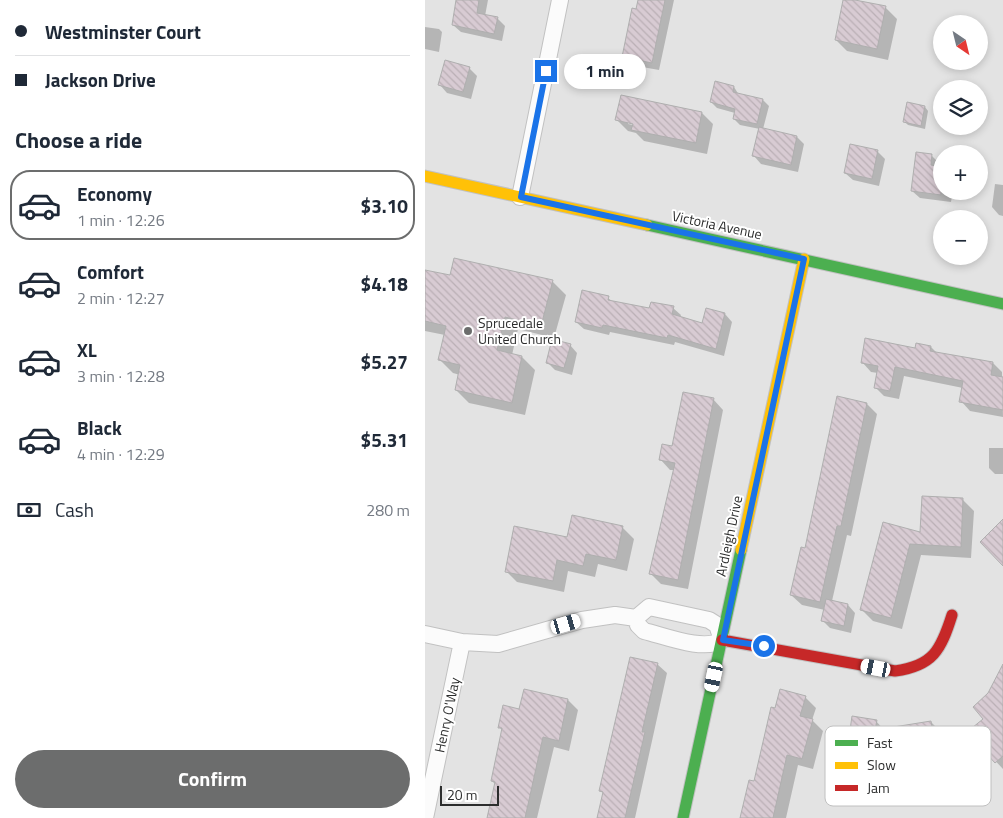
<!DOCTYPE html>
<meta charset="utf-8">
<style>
:root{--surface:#fff;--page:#f2f2f3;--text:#1f2937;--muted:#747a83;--line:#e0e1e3;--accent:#6c6d6d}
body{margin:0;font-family:"Titillium Web",sans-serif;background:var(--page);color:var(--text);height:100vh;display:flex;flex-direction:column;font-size:19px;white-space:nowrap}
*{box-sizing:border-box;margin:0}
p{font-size:16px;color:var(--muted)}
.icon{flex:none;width:28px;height:28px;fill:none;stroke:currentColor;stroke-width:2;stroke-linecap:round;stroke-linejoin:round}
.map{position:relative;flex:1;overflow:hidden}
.panel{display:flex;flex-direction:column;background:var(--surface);width:425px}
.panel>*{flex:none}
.top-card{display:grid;align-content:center;height:110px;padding:0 15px;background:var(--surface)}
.needle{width:32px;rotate:145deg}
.tools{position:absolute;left:508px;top:15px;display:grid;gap:10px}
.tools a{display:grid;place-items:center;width:55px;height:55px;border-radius:50%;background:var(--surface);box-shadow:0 2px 8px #0003;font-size:25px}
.scale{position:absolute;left:15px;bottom:12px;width:59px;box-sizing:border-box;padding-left:5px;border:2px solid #2c2d2d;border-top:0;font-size:14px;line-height:18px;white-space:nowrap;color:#2c2d2d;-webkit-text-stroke:4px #fff;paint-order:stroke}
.end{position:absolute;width:22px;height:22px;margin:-11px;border:6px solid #1a73e8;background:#fff;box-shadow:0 0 0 2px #fff}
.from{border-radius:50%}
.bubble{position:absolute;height:35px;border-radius:18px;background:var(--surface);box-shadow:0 2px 8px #0003;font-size:16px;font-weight:700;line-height:35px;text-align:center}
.car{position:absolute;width:15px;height:30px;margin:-15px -8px;border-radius:6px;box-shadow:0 0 4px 1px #0007;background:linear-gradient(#fff 24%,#345 0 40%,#fff 0 76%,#345 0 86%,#fff 0)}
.top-card b{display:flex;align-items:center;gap:18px;height:48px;font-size:19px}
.top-card b+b{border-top:1px solid var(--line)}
.top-card i{width:12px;height:12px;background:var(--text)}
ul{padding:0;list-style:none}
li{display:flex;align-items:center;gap:15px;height:70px;margin:0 10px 8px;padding:0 5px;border:2px solid transparent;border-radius:20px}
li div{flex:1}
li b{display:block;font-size:19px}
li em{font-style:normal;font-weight:700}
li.on{border-color:var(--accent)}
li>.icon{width:45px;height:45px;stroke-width:1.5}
h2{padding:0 15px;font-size:22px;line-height:60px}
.pay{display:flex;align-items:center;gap:12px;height:55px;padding:0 15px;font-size:19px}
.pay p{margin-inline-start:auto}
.cta{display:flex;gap:10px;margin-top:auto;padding:10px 15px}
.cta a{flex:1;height:58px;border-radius:30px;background:var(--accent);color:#fff;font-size:20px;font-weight:700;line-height:58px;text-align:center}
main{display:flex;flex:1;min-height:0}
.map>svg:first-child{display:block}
</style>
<main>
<section class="panel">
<div class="top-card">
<b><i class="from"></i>Westminster Court</b>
<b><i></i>Jackson Drive</b>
</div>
<h2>Choose a ride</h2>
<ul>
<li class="on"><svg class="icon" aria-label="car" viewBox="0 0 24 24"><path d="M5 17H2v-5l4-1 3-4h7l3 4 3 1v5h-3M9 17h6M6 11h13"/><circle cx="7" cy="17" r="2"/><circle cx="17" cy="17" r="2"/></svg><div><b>Economy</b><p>1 min · 12:26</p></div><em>$3.10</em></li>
<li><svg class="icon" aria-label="car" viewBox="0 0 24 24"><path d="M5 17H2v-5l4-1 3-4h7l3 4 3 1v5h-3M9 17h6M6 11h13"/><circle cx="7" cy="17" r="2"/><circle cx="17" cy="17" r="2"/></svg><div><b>Comfort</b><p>2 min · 12:27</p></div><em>$4.18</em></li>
<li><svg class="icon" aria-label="car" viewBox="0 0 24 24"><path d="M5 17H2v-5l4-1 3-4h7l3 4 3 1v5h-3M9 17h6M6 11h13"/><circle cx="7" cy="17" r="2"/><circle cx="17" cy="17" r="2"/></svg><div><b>XL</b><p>3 min · 12:28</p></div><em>$5.27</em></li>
<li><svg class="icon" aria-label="car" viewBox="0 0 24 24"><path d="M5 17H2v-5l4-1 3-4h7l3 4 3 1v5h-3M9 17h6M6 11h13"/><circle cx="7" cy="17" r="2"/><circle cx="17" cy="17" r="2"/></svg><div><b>Black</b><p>4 min · 12:29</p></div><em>$5.31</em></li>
</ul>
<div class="pay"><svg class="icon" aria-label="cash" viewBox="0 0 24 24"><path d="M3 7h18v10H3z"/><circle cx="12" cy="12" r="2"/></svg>Cash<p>280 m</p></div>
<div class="cta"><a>Confirm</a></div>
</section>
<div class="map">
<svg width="578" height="818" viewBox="0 0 578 818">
<defs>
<pattern id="building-back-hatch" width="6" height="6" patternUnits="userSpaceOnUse" patternTransform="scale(1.25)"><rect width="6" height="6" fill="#d8cbd3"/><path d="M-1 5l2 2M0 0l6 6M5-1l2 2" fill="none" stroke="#baafb5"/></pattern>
</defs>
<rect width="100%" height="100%" fill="#e3e3e3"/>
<path fill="#0003" fill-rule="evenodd" d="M33 0H63L60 16 72 18 80 26 77 41 36 32 28 25Z
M214 0H249L234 70 206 65 198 57Z
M419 0 461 8 472 19 463 60 422 51 411 40Z
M0 27 14 29 17 32 14 52 0 49Z
M44 68 52 76 46 99 22 93 15 85Z
M309 87 314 95 338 100 344 106 338 129 372 137 379 144 373 172 336 164 329 156 335 129 315 125 309 119 310 113 292 108 286 102Z
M483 104 500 107 503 111 500 129 483 125 480 122Z
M277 113 288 124 282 154 219 141 211 133 203 131 192 120ZM203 122 214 126 203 124Z
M452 151 460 159 454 186 428 180 420 173Z
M507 156 514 163V168H516V191H528L526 202 495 198 487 191Z
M570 184 578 185V216L574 215 567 207Z
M29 260 128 282 141 295 129 338 93 329 87 355 97 357 110 370 100 415 44 403 31 390 35 375 28 373 15 360 20 335 0 331V271L26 276Z
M183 298 188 302 225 310 248 308 256 315 255 318 278 324 282 309 300 314 307 322 299 356 250 342 249 345 185 332 184 335 159 329 151 322Z
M145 345 152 353 147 375 130 370 123 363Z
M506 347 512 353 568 363 577 372 578 417 545 411 536 401 538 388 479 376 474 399 459 396 450 387 453 373 446 372 437 362Z
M413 398 442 404 452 414 426 536 422 535 407 601 423 605 430 613 426 633 405 628 397 620 400 610 377 605 366 595 381 549Z
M288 399 298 410 263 589 236 584 226 574 249 470H245L235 459Z
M564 448H578V474H570L564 468Z
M538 500 549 511 546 558 496 555 477 629 448 621 436 609 459 524 496 534Z
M148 516 198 528 209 539 202 571 173 564 170 577 143 571 139 592 92 582 81 571 143 538Z
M232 664 242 673 210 818H174L179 794 175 790Z
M380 697 391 708 387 720 398 731 388 769 373 765 361 818H317L330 783 351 709Z
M143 700 153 710 144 751 129 747 112 818H64L71 785 67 781 78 731 74 727 95 710Z
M578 704V769L544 733Z
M451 721 459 730 506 722 516 732 523 776 479 783 480 790 430 782 420 772Z"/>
<path fill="url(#building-back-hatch)" stroke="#afafaf" d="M31 0H54L52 13 73 17 69 34 27 25Z
M213 0H240L227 63 197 57 207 8 211 9Z
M418 0H430L461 6 452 49 410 40Z
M20 60 45 67 38 92 13 85Z
M290 81 309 86 308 92 338 99 332 124 308 119 310 109 285 102Z
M196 95 277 112 271 143 206 130 208 124 190 120Z
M482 102 500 106 496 126 478 122Z
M334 127 372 136 366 165 327 156Z
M425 144 453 150 447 179 419 173Z
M491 152 507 154 506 165 516 167V195L486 191Z
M29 258 128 280 116 326 80 317 72 350 97 356 87 403 30 390 35 365 13 360 21 326 0 321V270L25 275Z
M157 290 184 296 183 300 224 308 226 302 249 306 247 314 277 323 281 308 300 313 291 349 243 335 242 338 178 325 177 328 150 322Z
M440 338 490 348 491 343 506 346 505 351 568 362 566 375 578 377V410L534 402 538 381 470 367 465 391 449 388 453 366 436 363Z
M127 339 146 344 139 368 121 363Z
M258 392 289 398 253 580 224 574 250 463 234 460 237 444 247 446Z
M412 396 442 403 416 526H412L395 602 365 595 376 547 380 548Z
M497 496 538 498 536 547 485 544 466 618 435 610 458 522 495 532Z
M147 515 198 526 191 560 161 554 158 566 132 560 128 581 80 572 89 526 142 537Z
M578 519V566L555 542Z
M401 599 423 604 419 626 396 621Z
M205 657 233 663 217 732H220L200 818H172L178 792 174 791Z
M578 664V756L570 763 542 732 558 719 548 707 563 693Z
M99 689 143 699 134 741 118 737 100 818H62L70 782 66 781 77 728H73L78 705 94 709Z
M355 689 381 696 375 716 388 719 377 759 362 755 348 818H315L324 780 329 781 346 707 350 708Z
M427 716 452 720 450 730 506 721 513 766 470 773 471 780 419 772Z"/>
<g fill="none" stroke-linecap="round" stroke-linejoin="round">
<g stroke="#c1c1c1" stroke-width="18">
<path id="street" d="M95 197 135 0
M224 607 284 620 292 625 297 640C279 652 240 636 219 631L213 625 211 618Z
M0 634 37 642 73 644 157 620 190 615 211 618
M0 818 37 642"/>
</g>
<g stroke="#c1c1c1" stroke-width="13">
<path id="fast" d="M222 225 578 304
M258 818 316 550"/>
</g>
<g stroke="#c1c1c1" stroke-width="13">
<path id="slow" d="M0 176 222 225
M316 550 379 259"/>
</g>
<g stroke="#c1c1c1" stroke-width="13">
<path id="jam" d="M297 640 470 671C508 666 516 650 527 615"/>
</g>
<use href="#street" stroke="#fbfbfb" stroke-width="16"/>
<use href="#fast" stroke="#4caf50" stroke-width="11"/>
<use href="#slow" stroke="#ffc107" stroke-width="11"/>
<use href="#jam" stroke="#c62828" stroke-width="11"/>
</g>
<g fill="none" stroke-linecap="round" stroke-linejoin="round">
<path stroke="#1a73e8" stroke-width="6" d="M121 71 96 197 379 259 298 640 339 646"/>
</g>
<circle fill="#6c6d6d" stroke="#fff" stroke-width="2" cx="43" cy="331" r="5"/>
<g text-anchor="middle" stroke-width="4" stroke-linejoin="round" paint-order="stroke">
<g font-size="14" fill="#2c2d2d" stroke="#fff">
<text transform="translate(292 225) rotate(12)" y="5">Victoria Avenue</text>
<text transform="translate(304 536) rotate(-78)" y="5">Ardleigh Drive</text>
<text transform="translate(22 715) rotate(-78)" y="5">Henry O'Way</text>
</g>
<g font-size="14" fill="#2c2d2d" stroke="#fff" text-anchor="start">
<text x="53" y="328">Sprucedale<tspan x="53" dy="16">United Church</tspan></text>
</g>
</g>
<rect x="400" y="726" width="166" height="80" rx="8" fill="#fff" stroke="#c0c0c0" stroke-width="1"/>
<rect x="410" y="740" width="23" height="6" fill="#4caf50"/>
<rect x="410" y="762" width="23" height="7" fill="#ffc107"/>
<rect x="410" y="785" width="23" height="6" fill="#c62828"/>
<g font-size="14" fill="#2c2d2d">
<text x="442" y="748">Fast</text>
<text x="442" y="770">Slow</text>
<text x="442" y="793">Jam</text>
</g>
</svg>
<div class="tools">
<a><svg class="needle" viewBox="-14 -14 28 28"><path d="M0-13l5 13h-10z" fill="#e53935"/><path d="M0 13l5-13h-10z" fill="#747a83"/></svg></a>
<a><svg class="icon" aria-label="layers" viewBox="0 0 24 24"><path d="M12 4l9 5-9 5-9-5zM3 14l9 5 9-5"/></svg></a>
<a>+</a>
<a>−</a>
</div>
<div class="scale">20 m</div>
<i class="end from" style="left:339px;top:646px"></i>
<i class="end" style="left:121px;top:71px"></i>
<div class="bubble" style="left:139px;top:54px;width:82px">1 min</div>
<i class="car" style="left:141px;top:624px;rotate:74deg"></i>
<i class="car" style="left:451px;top:668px;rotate:281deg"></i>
<i class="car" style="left:289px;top:677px;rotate:192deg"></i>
</div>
</main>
